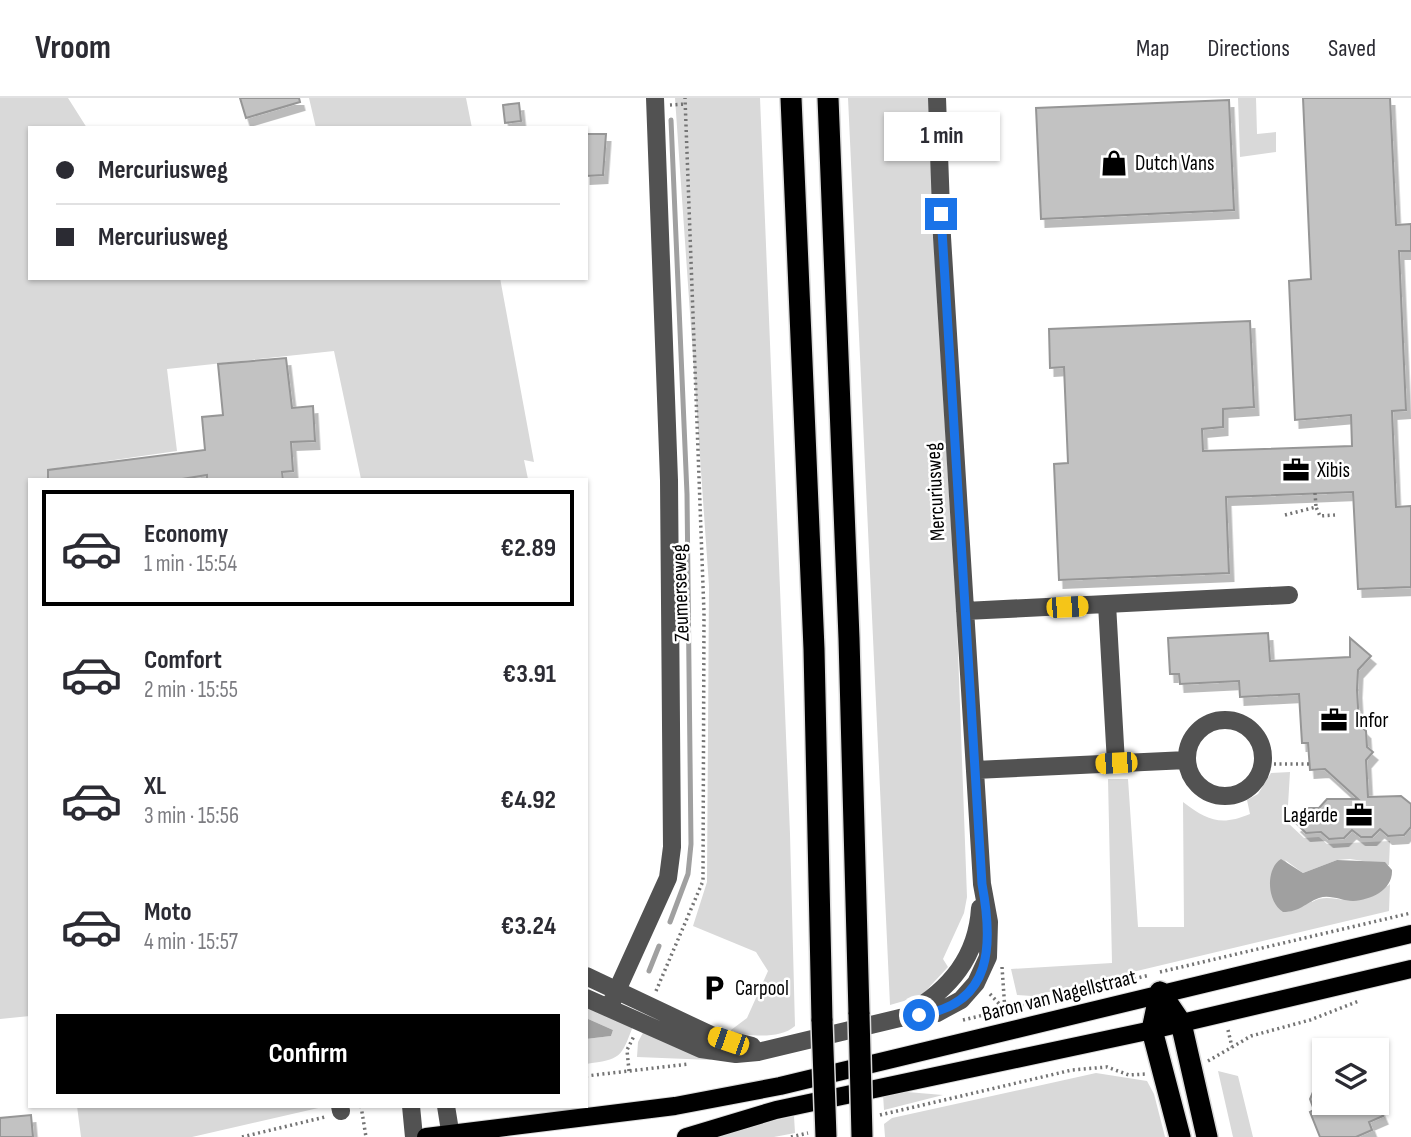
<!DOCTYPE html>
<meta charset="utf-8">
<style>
:root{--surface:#fff;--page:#f7f7f7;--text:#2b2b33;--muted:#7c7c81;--line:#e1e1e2;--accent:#000}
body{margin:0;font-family:"Sofia Sans Condensed",sans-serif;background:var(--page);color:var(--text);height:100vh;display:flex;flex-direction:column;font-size:26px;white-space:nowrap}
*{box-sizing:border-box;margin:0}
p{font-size:23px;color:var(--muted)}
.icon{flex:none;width:38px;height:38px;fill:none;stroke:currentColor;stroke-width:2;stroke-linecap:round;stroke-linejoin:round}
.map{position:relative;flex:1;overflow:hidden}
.details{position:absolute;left:28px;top:380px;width:560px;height:630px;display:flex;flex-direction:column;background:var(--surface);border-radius:0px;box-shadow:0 2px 5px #0004}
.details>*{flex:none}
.top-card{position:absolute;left:28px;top:28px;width:560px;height:154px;border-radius:0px;box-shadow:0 2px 5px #0004;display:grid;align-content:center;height:154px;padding:0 28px;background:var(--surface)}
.tools{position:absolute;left:1312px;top:940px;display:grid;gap:14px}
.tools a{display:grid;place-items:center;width:77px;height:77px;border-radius:0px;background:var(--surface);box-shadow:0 2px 5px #0004;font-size:35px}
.end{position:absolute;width:32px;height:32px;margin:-16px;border:9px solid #1a73e8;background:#fff;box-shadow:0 0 0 4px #fff}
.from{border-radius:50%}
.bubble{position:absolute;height:49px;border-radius:0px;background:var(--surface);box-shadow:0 2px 5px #0004;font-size:23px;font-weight:700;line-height:49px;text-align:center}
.car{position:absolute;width:21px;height:42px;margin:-21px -10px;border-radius:9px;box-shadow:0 0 5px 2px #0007;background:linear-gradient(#f5c518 24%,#345 0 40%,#f5c518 0 76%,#345 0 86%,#f5c518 0)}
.top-card b{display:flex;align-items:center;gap:24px;height:66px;font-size:26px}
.top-card b+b{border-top:2px solid var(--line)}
.top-card i{width:18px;height:18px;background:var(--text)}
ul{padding:12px 0 0;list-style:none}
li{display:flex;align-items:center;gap:21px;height:116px;margin:0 14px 10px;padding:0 14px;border:4px solid transparent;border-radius:0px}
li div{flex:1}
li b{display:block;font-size:26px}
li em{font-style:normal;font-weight:700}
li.current{border-color:var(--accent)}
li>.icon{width:63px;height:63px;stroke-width:1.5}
.action{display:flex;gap:14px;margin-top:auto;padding:14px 28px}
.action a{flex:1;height:80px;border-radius:0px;background:var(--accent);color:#fff;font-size:28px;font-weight:700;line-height:80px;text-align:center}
header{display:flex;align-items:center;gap:42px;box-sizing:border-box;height:98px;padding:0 35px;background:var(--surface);border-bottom:2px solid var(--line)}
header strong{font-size:33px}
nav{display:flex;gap:38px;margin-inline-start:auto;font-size:24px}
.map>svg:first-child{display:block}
</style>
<header>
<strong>Vroom</strong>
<nav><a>Map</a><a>Directions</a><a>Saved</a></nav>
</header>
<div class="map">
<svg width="1411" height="1039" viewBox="0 0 1411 1039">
<defs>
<filter id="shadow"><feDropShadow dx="4.5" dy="8" stdDeviation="0" flood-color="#0004"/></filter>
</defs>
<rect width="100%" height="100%" fill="#fff"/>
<path fill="#d9d9d9" d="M0 0H68L87 30H30V180H500L534 364 524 362 528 381H361L334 253 167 271 177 353 58 370 60 381 30 382V918L0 921Z
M309 0H466L472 30H316Z
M675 0H760L790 736 795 928C778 943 747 936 727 935L747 920 768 873 756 854 693 828 707 784 709 488Z
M848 0H930L933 132 957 526 967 799 964 815 943 861 948 869 921 898 890 907Z
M1238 0H1256L1257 36 1276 34V54L1240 59Z
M1290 674 1287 724 1304 740 1319 739 1327 746 1390 743 1389 767 1350 761 1337 762 1303 775 1285 762 1312 804C1324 797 1333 801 1346 802 1359 803 1381 794 1390 786L1389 813 1032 898 1017 897 1011 871 1112 865 1108 681H1128L1138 829H1184L1183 704C1208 723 1221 728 1250 716L1247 702 1258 696 1271 675Z
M586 906 633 928C621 960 621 961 586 966V941L611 938 613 932 586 920Z
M645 931 712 962 637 959 638 944Z
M1218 973 1238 978 1253 1039H1233Z
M1096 975 1147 983 1154 996 1165 1039H885L884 1026 892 1020Z
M907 994 943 997 884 1012 883 996Z
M77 1008H327L192 1039H81Z
M794 1018 795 1035 774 1039H714L728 1033Z"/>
<path fill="#a0a0a0" d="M1281 761 1303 775 1337 762 1385 764 1392 772C1393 792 1371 802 1353 803 1342 803 1330 796 1319 800 1305 805 1300 814 1283 814 1267 804 1265 771 1281 761Z
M586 920 613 932 611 938 586 941Z"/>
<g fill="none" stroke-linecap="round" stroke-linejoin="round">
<path stroke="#a0a0a0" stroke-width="5" d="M670 824 688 776 691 746 687 396 671 22
M649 873 659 848"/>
</g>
<path fill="#c2c2c2" stroke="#969696" stroke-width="2" filter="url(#shadow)" d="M240 0H299L300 4 246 20Z
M1303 0H1390L1396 127 1411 126V153H1399L1406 312 1392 313 1396 409 1411 408V489L1358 491 1353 394 1226 399 1229 475 1059 482 1054 366 1068 365 1064 269 1050 270 1049 231 1250 223 1254 309 1223 311V329L1202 331 1203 353 1352 348 1351 317 1295 322 1289 183 1311 181Z
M1229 2 1234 112 1041 121 1036 10Z
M519 5 521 23 505 25 503 7Z
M586 36H606L603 77 586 78Z
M286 260 292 310 313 308 315 343 291 344 293 373 282 374 283 382H207V377L176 382H48V372L205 352 202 319 223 317 218 266Z
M1268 535 1270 563 1350 559V540L1371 558 1358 572 1357 592 1359 626 1366 633 1367 649 1373 654 1366 662 1368 699 1401 698 1411 706V729L1404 737 1388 738 1380 731 1372 739H1361L1352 732 1344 740 1329 741 1321 734 1306 735 1297 726 1301 723 1297 720 1305 710H1319L1327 701H1358L1325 671 1310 672 1308 645H1302L1299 596 1240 599 1239 583 1180 586 1179 576H1170L1168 540Z
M1325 966V1004H1377L1383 1018 1369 1024 1372 1032 1356 1039H1320L1310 1014 1314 1012 1310 1001Z
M31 1017 33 1039H0V1020Z"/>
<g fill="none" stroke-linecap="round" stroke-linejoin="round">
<g stroke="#dbdbdb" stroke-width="20">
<path id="major" d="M426 1039 675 1008 780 988 1411 836
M686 1039 776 1012 1152 932 1411 871"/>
</g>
<g stroke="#dbdbdb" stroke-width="24">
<path id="highway" d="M791 0 814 551 822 923
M828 0 849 540 859 916
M1160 894 1181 925 1207 1039
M1160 894 1152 932 1180 1039"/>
</g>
<path stroke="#747474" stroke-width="3.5" stroke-dasharray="2 3.5" stroke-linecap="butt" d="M670 7 686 6
M1315 395 1316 409
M1285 417 1316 409 1320 418 1335 417
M1263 666H1310
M1002 869 1005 913
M1160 874 1411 815
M656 893 703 783 704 515 685 0
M990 896 1003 910
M963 922 1150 877
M1228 932 1232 949
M1208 963 1251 938 1310 922 1359 903
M629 973 627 952 634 938
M586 978 689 966
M361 1008 366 1039
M880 1017 1072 972 1107 969 1129 977 1146 976
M242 1039 325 1019
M791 1039 808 1035"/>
<path stroke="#525252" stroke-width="18" d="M1107 506 1116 665
M965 513 1289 497
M1187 660a38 38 0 1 1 76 0a38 38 0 1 1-76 0Z
M975 672 1187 662
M586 878 713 938 752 948
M586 900 701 951 736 956 758 954 900 920 937 915 961 902 976 885 988 859 989 824 982 786 942 139 937 0
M609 910 668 780 672 749 669 382 655 0
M909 915C950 891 977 859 980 810
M340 1008 341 1013
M411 1008 414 1039
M446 1008 451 1039"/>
<use href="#major" stroke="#000" stroke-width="18"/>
<use href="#highway" stroke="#000" stroke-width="21"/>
<g stroke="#dbdbdb" stroke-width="24" stroke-linecap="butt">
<path id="highway-bridge" d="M859 916 862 1039
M822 923 826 1039"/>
</g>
<use href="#highway-bridge" stroke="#000" stroke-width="21"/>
</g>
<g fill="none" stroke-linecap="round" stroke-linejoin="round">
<path stroke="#1a73e8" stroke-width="9" d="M919 917C994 907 993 845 982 786L941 116"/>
</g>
<defs>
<g id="shop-bare" transform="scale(2.1)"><path d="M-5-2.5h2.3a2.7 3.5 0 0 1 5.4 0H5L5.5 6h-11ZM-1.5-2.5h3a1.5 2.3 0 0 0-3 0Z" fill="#000" stroke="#fff" stroke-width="2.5" paint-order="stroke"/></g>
<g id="office-bare" transform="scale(2.1)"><path d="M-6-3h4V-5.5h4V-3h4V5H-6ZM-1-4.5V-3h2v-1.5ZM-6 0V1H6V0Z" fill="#000" stroke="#fff" stroke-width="2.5" paint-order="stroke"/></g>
<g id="parking-bare" transform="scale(2.1)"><path d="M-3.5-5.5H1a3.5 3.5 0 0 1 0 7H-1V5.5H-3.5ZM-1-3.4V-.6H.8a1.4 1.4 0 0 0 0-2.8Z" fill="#000" stroke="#fff" stroke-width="2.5" paint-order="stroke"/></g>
</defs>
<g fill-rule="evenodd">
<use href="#shop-bare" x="1114" y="65"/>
<use href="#office-bare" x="1296" y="372"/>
<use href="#office-bare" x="1334" y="622"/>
<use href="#office-bare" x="1359" y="717"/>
<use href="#parking-bare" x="714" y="890"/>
</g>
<g text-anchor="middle" stroke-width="5" stroke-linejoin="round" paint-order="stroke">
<g font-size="21" fill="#000" stroke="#fff" text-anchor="start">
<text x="1135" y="72">Dutch Vans</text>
<text x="1317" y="379">Xibis</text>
<text x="1355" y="629">Infor</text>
<text x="1338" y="724" text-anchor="end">Lagarde</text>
<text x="735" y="897">Carpool</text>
</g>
<g font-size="21" fill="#000" stroke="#fff">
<text transform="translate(935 394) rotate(-93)" y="7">Mercuriusweg</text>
<text transform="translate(680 495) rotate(-92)" y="7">Zeumerseweg</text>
<text transform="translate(1059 897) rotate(-14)" y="7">Baron van Nagellstraat</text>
</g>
</g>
</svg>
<div class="tools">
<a><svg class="icon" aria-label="layers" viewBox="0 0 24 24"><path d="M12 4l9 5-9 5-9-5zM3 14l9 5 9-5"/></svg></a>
</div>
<i class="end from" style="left:919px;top:917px"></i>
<i class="end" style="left:941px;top:116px"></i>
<div class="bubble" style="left:884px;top:14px;width:116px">1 min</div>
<i class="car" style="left:1067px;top:509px;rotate:87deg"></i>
<i class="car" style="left:1116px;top:665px;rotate:267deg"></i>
<i class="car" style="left:728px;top:943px;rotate:289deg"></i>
<div class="top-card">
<b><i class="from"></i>Mercuriusweg</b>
<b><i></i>Mercuriusweg</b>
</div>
<section class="details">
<ul>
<li class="current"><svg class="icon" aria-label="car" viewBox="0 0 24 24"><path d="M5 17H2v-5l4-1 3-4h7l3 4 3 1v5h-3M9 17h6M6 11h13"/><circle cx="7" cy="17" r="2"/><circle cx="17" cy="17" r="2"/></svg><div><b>Economy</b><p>1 min · 15:54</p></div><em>€2.89</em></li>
<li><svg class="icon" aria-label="car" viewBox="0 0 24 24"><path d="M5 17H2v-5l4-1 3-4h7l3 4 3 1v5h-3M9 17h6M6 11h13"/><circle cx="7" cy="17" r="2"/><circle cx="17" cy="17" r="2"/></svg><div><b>Comfort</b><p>2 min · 15:55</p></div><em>€3.91</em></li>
<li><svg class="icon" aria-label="car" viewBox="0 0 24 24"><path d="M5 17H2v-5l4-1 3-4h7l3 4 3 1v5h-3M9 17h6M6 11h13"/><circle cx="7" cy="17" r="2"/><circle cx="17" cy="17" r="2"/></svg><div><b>XL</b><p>3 min · 15:56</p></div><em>€4.92</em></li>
<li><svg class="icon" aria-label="car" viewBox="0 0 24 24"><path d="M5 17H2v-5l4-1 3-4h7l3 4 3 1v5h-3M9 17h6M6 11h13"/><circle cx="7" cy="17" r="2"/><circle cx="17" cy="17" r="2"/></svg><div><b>Moto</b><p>4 min · 15:57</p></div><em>€3.24</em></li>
</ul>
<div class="action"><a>Confirm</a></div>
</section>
</div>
